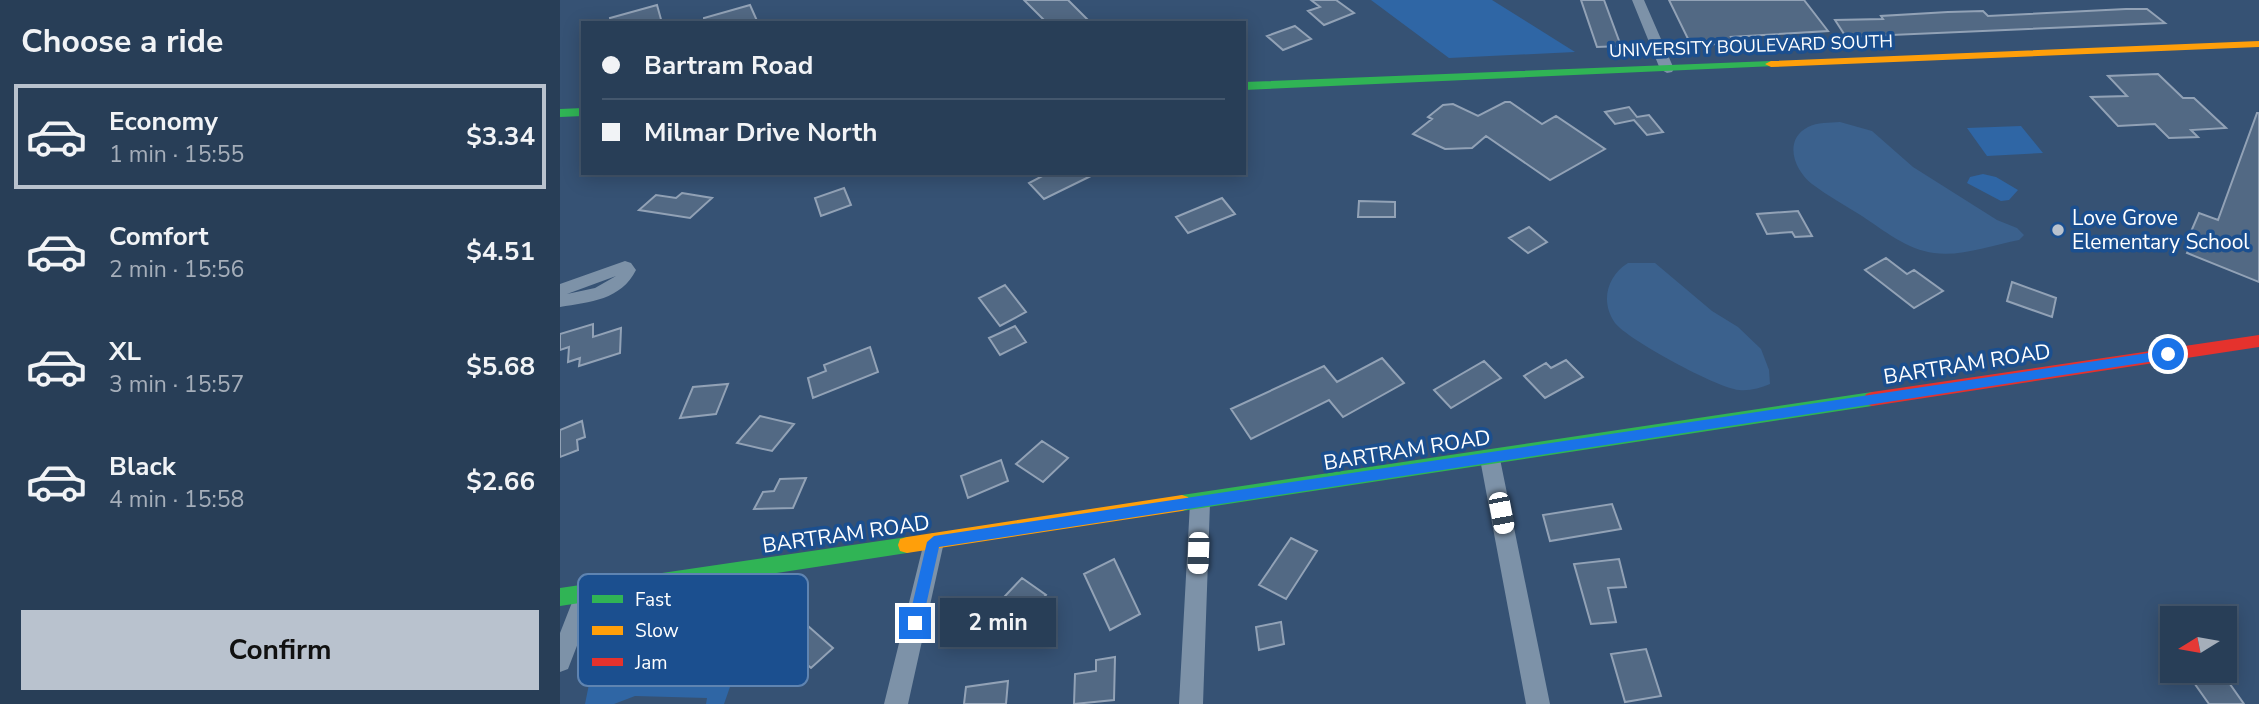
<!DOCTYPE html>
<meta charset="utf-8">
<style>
:root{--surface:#283e57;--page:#344961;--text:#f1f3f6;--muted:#a5aeba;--line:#44576d;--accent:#b9c2ce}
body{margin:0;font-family:"Nunito Sans",sans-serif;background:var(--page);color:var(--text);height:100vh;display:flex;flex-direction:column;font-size:26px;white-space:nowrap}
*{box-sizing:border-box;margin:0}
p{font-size:23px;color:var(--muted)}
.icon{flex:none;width:38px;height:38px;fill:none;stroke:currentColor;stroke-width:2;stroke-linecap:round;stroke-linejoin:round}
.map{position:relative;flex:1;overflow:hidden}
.details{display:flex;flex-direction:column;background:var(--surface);width:560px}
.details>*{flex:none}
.banner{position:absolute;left:21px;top:21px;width:665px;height:154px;border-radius:0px;box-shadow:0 4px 18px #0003,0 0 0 2px var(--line);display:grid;align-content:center;height:154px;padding:0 21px;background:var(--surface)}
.needle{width:46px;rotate:259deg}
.fabs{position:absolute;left:1600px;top:606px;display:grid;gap:14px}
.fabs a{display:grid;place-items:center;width:77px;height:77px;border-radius:0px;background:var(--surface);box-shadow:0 4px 18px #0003,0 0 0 2px var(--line);font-size:35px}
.end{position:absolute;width:32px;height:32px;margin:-16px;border:9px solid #1a73e8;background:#fff;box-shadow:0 0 0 4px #fff}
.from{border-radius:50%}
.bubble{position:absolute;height:49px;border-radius:0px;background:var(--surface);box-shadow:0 4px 18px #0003,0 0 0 2px var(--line);font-size:23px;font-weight:700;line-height:49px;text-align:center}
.car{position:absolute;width:21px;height:42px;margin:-21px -10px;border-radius:9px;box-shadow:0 0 5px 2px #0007;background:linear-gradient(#fff 24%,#345 0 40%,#fff 0 76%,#345 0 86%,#fff 0)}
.banner b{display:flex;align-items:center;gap:24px;height:66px;font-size:26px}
.banner b+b{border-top:2px solid var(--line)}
.banner i{width:18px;height:18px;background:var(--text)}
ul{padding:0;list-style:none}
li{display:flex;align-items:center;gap:21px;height:105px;margin:0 14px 10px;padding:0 7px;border:4px solid transparent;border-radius:0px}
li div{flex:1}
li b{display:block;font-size:26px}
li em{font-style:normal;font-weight:700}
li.current{border-color:var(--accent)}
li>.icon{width:63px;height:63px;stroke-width:1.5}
h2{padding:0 21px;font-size:32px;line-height:84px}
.cta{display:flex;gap:14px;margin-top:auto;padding:14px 21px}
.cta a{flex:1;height:80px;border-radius:0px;background:var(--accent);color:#111;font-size:28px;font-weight:700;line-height:80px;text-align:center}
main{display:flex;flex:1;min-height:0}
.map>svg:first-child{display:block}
</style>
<main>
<section class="details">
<h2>Choose a ride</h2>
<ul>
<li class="current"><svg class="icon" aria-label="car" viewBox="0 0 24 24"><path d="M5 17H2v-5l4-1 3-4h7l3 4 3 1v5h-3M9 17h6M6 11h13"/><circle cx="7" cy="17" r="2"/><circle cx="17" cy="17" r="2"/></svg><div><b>Economy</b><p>1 min · 15:55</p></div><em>$3.34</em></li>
<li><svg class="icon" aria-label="car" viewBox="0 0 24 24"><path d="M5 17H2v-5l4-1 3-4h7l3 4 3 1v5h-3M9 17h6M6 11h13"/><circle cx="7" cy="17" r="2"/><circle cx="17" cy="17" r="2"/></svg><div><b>Comfort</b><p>2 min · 15:56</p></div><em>$4.51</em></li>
<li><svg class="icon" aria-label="car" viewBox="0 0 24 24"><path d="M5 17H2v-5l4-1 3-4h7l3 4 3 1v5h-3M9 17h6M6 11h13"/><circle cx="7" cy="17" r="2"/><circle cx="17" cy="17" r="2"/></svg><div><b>XL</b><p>3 min · 15:57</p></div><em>$5.68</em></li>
<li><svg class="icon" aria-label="car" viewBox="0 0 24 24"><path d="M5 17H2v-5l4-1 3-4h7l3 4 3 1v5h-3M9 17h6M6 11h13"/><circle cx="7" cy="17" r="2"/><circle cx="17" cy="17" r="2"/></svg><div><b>Black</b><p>4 min · 15:58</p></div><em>$2.66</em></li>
</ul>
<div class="cta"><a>Confirm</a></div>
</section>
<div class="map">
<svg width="1699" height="704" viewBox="0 0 1699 704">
<rect width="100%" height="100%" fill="#365274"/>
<path fill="#2f66a5" d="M811 0H932L1015 52 889 58Z
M1461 126 1483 153 1427 156 1407 128Z
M1423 174 1436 177 1458 190 1449 200 1441 201 1407 183 1410 177Z
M206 584 164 704H146L147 698 75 696 54 704H25L45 605Z"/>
<path fill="#3b618d" d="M1280 122 1312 131 1353 167 1437 220 1457 228 1464 235 1459 240C1433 245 1400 257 1374 253 1348 250 1323 230 1302 216 1286 206 1268 196 1252 184 1234 170 1223 140 1248 127 1257 122 1270 123 1280 122Z
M1068 263H1095L1152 311 1178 327 1201 349 1209 370 1210 384C1200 388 1190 391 1179 390 1157 388 1067 339 1055 323 1040 302 1047 276 1068 263Z"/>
<path fill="#526984" stroke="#92a2b6" stroke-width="2" d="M464 0H508L531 23H487Z
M751 0H776L794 13 764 25 748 11 760 7Z
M1021 0H1044L1061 46 1037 47Z
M1109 0H1244L1268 31 1171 37 1173 40 1157 41 1159 44 1131 45Z
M97 5 102 23H51L50 18Z
M190 5 198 23H144V18Z
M1566 9H1587L1605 23 1286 37 1275 20 1323 19 1321 16 1388 12 1423 11 1428 16Z
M735 26 751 39 723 50 707 36Z
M1598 74 1623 98H1634L1666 128 1631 130 1638 137 1609 138 1595 124 1558 126 1531 97 1567 96 1548 76Z
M945 102H950L982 124 996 116 1045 149 990 180 926 136 912 148 885 149 853 134 872 119 868 117 883 105 893 104 918 116Z
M1069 107 1077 117 1089 115 1103 132 1087 135 1074 120 1055 124 1045 112Z
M1697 113H1699V282L1627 253 1632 243 1627 241 1639 213 1658 220Z
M488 173H537L484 199 469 183Z
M284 188 291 205 261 216 255 198Z
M122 193 152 198 130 218 79 210 96 195 116 198Z
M662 198 675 214 628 233 616 217Z
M799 201 835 202V217H798Z
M1238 211 1252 236 1235 237 1232 232 1207 234 1197 214Z
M969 227 987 242 968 253 949 238Z
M1326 258 1347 274 1354 270 1383 291 1354 308 1305 270Z
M1452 282 1496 298 1492 317 1447 301Z
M445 285 466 312 440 326 419 298Z
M33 324V337L61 328 60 353 19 366 20 358 8 362 9 347 0 350V334Z
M455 326 466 342 440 355 429 338Z
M310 347 318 372 253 398 248 378 266 371 264 365Z
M822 358 844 383 783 417 769 400 691 439 671 409 764 366 777 382Z
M1006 360 1023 377 985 398 964 376 986 363 991 368Z
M924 361 941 378 891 408 874 390Z
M168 384 156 414 120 418 133 387Z
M200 416 234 424 212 451 177 443Z
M22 421 25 437 17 440 18 450 0 457V430Z
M482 441 508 458 483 482 456 464Z
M441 460 448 481 408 498 401 476Z
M246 478 233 508 194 509 203 492 214 491 220 479Z
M1052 504 1061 529 990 541 983 515Z
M731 538 757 551 726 599 699 585Z
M554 559 580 614 550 630 524 574Z
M1059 559 1066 587 1048 588 1056 622 1031 624 1014 564Z
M462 578 486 595 445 639 433 630 426 637 414 629Z
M721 622 724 644 699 650 696 627Z
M248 626 273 648 251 668 226 646Z
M1086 649 1101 696 1065 702 1051 654Z
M555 657 554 700 514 704 515 674 536 671V660Z
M1625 670H1660L1684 704H1649Z
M448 681 446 704H404L406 687Z"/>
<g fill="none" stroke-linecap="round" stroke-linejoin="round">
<path fill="#7d92a8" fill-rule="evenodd" d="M1072 0H1084L1114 69 1112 72 1107 73 1100 69Z
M65 261 71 263 76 270C61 300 30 302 0 307V284ZM56 276 35 288 7 294Z
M930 451 937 453 940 459 990 704H966L920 459 923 453Z
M640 494 647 497 650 503 643 704H619L630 503 633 497Z
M374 533 381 535 384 542 348 704H324L364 542 367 535Z
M26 584 34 587 37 594 8 669 0 672V633L18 587Z"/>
<path fill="#30b455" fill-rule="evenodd" d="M1211 61 1215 62V66L684 90V82Z
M23 108V116L0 117V109Z
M1312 392 1318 394 1320 399 1318 404 1312 406 622 511 616 509 613 503 616 497 622 495Z
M347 537 354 539 356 545 354 551 347 553 0 606V588Z"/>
<path fill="#ff9f0a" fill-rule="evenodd" d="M1699 41V47L1211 67 1205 64 1211 61Z
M622 495 628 497 631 503 628 509 622 511 347 553 340 551 338 545 340 539 347 537Z"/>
<path fill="#e5322d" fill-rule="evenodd" d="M1699 335V347L1312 406 1306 404 1304 399 1306 394 1312 392Z"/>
</g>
<path fill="#1a73e8" d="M1608 350 1614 354 1608 359 379 547 362 623 355 629 348 623 367 542 374 536Z"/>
<circle fill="#b9c2ce" stroke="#1b4f8f" stroke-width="2.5" cx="1498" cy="230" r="7"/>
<g text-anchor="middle" stroke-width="7" stroke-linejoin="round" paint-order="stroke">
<g font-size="18" fill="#fff" stroke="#1b4f8f">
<text transform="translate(1191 46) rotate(-2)" y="6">UNIVERSITY BOULEVARD SOUTH</text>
</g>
<g font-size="21" fill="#fff" stroke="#1b4f8f" text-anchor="start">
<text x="1512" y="225">Love Grove<tspan x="1512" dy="24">Elementary School</tspan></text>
</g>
<g font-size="21" fill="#fff" stroke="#1b4f8f">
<text transform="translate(1407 364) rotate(-9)" y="7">BARTRAM ROAD</text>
<text transform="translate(847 450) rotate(-9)" y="7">BARTRAM ROAD</text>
<text transform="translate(286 534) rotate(-8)" y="7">BARTRAM ROAD</text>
</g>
</g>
<rect x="18" y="574" width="230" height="112" rx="10" fill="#1b4f8f" stroke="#5f84b1" stroke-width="2"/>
<rect x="32" y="595" width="31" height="8" fill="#30b455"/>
<rect x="32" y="626" width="31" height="9" fill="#ff9f0a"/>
<rect x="32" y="658" width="31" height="8" fill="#e5322d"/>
<g font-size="19" fill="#fff">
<text x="75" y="606">Fast</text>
<text x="75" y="637">Slow</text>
<text x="75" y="669">Jam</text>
</g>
</svg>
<div class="fabs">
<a><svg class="needle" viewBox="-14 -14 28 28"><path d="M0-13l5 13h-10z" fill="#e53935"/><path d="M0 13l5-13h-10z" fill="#a5aeba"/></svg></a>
</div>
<i class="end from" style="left:1608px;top:354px"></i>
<i class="end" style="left:355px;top:623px"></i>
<div class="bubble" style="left:380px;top:598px;width:116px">2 min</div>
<i class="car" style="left:941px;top:513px;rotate:169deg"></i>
<i class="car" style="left:638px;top:553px;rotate:182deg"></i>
<div class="banner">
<b><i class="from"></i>Bartram Road</b>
<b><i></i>Milmar Drive North</b>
</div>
</div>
</main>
